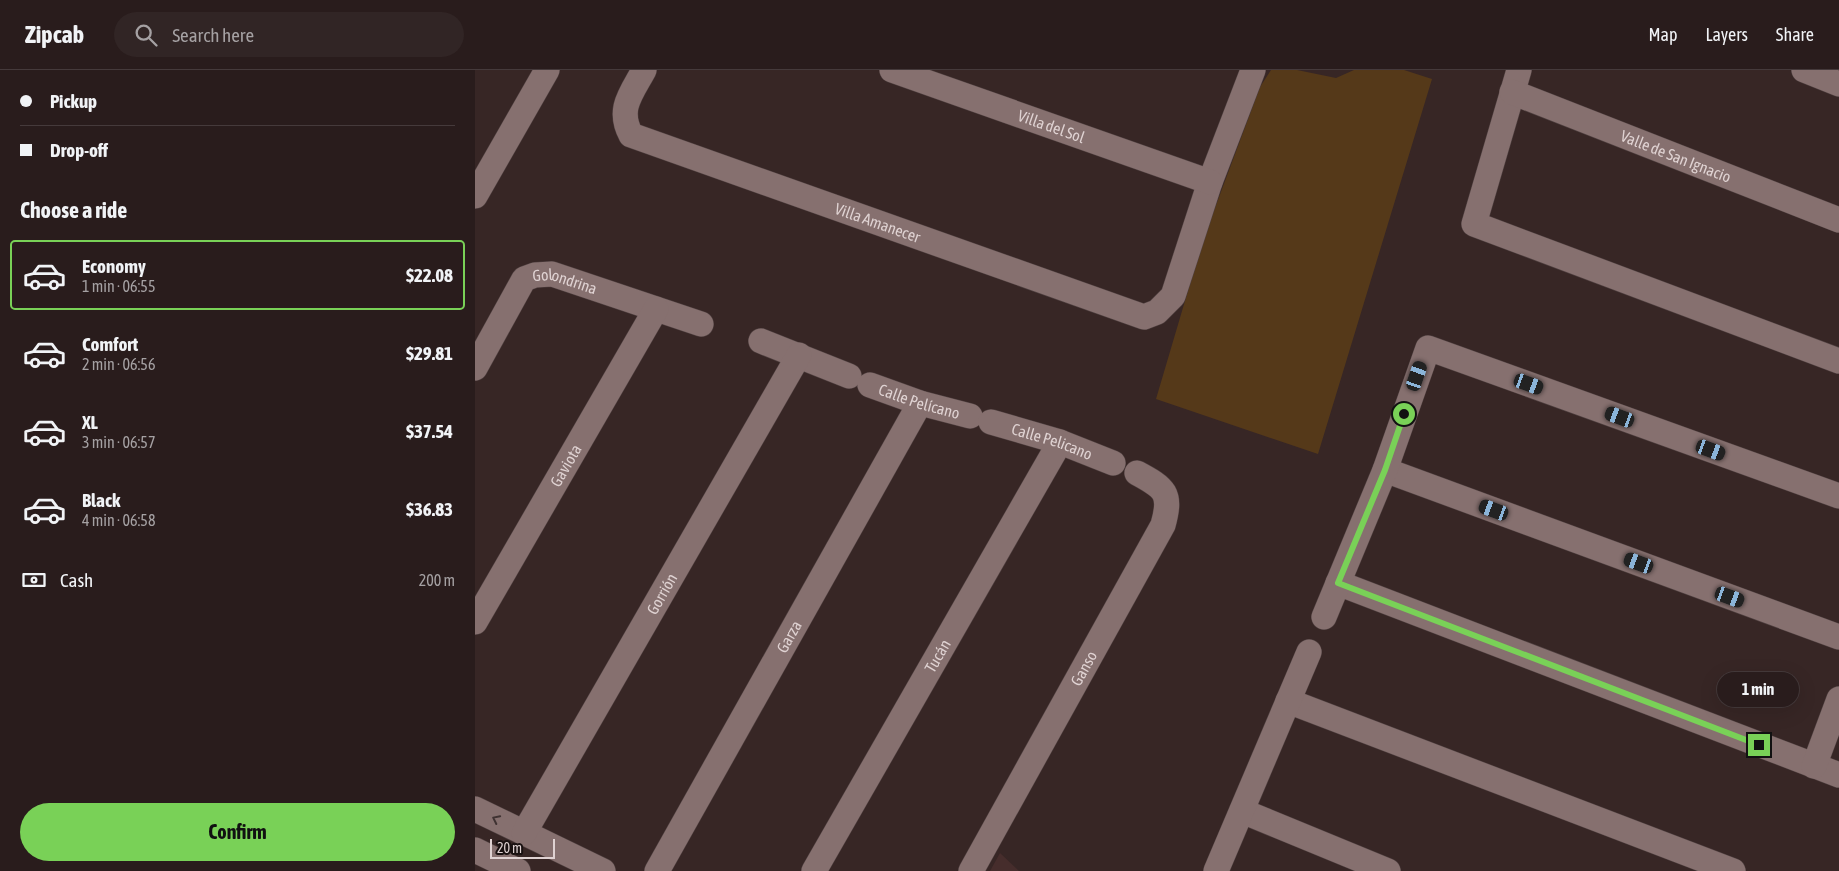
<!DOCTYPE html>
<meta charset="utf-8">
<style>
:root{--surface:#291c1c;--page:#312525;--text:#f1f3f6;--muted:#a5a1a3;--line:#453a3b;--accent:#79d157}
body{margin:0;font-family:"Asap Condensed",sans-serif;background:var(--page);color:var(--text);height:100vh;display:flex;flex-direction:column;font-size:19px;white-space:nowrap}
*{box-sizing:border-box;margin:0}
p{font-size:16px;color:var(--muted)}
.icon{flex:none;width:28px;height:28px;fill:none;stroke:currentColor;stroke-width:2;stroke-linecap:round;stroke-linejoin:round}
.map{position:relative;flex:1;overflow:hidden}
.side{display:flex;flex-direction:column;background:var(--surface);width:475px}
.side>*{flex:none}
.top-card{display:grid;align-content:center;height:110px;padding:0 20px;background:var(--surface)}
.scale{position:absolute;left:15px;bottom:12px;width:65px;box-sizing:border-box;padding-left:5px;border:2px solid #dfd2d2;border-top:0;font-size:14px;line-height:18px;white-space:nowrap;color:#dfd2d2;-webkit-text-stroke:4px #191111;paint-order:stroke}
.end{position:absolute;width:22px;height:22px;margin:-11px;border:6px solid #79d157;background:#111;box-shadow:0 0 0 2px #111}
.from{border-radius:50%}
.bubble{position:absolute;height:35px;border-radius:18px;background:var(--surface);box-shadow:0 5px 20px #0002,0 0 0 1px var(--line);font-size:16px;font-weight:700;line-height:35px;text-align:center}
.car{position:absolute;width:15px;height:30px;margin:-15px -8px;border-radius:6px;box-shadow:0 0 4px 1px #0007;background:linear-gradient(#222 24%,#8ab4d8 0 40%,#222 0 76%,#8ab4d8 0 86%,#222 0)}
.top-card b{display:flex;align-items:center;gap:18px;height:48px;font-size:19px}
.top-card b+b{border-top:1px solid var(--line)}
.top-card i{width:12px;height:12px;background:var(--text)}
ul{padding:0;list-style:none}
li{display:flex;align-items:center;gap:15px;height:70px;margin:0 10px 8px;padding:0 10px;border:2px solid transparent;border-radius:5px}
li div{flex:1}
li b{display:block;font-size:19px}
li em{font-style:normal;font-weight:700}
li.current{border-color:var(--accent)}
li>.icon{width:45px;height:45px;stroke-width:1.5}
h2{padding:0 20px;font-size:22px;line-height:60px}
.pay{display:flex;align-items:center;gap:12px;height:55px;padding:0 20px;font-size:19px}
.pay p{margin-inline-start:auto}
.cta{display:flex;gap:10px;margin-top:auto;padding:10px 20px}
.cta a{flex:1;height:58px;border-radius:30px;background:var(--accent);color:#111;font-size:20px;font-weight:700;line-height:58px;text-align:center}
header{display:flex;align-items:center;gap:30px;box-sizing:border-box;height:70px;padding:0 25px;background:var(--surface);border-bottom:1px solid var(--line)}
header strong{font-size:24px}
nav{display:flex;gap:28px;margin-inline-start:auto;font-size:18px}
.search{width:350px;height:45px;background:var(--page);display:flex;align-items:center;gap:12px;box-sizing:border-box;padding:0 18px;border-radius:28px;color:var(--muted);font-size:19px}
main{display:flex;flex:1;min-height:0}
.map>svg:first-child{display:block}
</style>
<header>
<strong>Zipcab</strong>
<div class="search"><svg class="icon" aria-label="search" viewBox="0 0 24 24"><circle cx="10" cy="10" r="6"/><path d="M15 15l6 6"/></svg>Search here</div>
<nav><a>Map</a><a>Layers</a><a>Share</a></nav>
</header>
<main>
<section class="side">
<div class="top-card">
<b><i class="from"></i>Pickup</b>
<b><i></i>Drop-off</b>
</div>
<h2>Choose a ride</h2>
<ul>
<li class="current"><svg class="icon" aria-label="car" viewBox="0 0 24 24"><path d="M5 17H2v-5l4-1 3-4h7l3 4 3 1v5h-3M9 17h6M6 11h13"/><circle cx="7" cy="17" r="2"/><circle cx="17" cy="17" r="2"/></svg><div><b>Economy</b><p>1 min · 06:55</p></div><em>$22.08</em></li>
<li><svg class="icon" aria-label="car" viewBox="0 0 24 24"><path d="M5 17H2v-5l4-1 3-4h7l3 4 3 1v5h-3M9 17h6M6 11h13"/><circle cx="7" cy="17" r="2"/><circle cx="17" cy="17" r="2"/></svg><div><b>Comfort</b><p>2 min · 06:56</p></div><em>$29.81</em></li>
<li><svg class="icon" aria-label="car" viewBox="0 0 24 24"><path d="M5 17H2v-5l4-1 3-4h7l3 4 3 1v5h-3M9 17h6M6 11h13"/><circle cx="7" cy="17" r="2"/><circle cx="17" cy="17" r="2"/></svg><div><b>XL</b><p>3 min · 06:57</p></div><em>$37.54</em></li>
<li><svg class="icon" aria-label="car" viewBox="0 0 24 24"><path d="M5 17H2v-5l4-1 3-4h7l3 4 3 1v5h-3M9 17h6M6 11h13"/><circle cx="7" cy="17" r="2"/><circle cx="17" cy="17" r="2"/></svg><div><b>Black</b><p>4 min · 06:58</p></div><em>$36.83</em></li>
</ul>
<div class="pay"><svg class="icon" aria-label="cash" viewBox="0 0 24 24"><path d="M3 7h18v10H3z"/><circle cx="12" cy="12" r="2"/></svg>Cash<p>200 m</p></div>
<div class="cta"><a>Confirm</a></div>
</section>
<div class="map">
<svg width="1364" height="801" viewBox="0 0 1364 801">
<rect width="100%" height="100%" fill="#372625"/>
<path fill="#462d2c" d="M525 783 544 801H515Z"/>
<path fill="#553919" d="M796 0H822L861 8 879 0H929L957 9 843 384 681 329 728 170 785 17Z"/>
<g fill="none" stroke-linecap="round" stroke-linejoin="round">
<g stroke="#504141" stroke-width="26">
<g id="minor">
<path id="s1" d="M169 0C156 24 142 39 156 65L669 247 682 242 698 226 735 112 778 0"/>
<path id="s2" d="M417 0 735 112"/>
<path d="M1044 0 999 154 1364 291"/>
<path d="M1329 0 1364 14"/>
<path id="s3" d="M1037 22 1364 150"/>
<path d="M0 126 72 0"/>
<path d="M286 271 374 306"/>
<path id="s4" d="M0 298 49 209 60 205 77 204 226 254"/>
<path id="s5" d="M395 315 445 333 495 346"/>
<path id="s6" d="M516 352 585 372 638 393"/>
<path d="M910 400 1364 567"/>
<path d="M863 513 1364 705"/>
<path d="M849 547 910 400 953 278 1364 426"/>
<path id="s7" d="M0 552 181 239"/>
<path d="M813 631 1258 801"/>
<path d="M1339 696 1364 629"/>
<path d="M0 739 128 801"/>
<path d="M767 741 913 801"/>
<path id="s8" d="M49 763 324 285"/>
<path d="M0 780 43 801"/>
<path id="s9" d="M182 801 445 333"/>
<path id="s10" d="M339 801 585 372"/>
<path id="s11" d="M496 801 688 455C697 423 690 418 662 403"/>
<path d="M741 801 834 582"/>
</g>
</g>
<use href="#minor" stroke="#86706f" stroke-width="25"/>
</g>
<defs><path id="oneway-chevron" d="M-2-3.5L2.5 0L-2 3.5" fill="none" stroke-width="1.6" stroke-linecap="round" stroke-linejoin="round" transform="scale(1.25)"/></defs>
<use stroke="#3f3232" href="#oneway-chevron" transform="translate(21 749) rotate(-154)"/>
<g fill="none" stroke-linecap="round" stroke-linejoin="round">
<path stroke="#79d157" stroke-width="6" d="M929 344 910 400 863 513 1284 675"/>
</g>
<g text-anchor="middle" stroke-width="4" stroke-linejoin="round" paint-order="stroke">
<g font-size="16" fill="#dfd2d2" stroke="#191111">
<text dy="6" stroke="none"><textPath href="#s2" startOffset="169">Villa del Sol</textPath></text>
<text dy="6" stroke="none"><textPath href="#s3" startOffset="176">Valle de San Ignacio</textPath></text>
<text dy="6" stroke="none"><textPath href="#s1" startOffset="332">Villa Amanecer</textPath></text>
<text dy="6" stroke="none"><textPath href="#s4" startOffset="144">Golondrina</textPath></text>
<text dy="6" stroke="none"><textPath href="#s5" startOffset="52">Calle Pelícano</textPath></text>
<text dy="6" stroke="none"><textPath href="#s6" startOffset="64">Calle Pelicano</textPath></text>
<text dy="6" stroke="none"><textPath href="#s7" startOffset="181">Gaviota</textPath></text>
<text dy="6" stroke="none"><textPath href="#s8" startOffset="276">Gorrión</textPath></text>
<text dy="6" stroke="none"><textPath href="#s9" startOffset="269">Garza</textPath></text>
<text dy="6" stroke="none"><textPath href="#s10" startOffset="248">Tucán</textPath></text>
<text dy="6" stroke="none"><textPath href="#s11" startOffset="232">Ganso</textPath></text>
</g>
</g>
</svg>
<div class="scale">20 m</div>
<i class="end from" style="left:929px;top:344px"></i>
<i class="end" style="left:1284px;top:675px"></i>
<div class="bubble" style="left:1242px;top:602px;width:82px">1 min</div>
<i class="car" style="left:942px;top:306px;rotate:19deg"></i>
<i class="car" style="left:1054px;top:314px;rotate:110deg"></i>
<i class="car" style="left:1145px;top:347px;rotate:290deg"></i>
<i class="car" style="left:1236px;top:380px;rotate:110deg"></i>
<i class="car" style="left:1019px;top:440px;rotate:290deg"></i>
<i class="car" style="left:1164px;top:493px;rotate:290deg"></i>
<i class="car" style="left:1255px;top:527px;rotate:110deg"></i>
</div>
</main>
